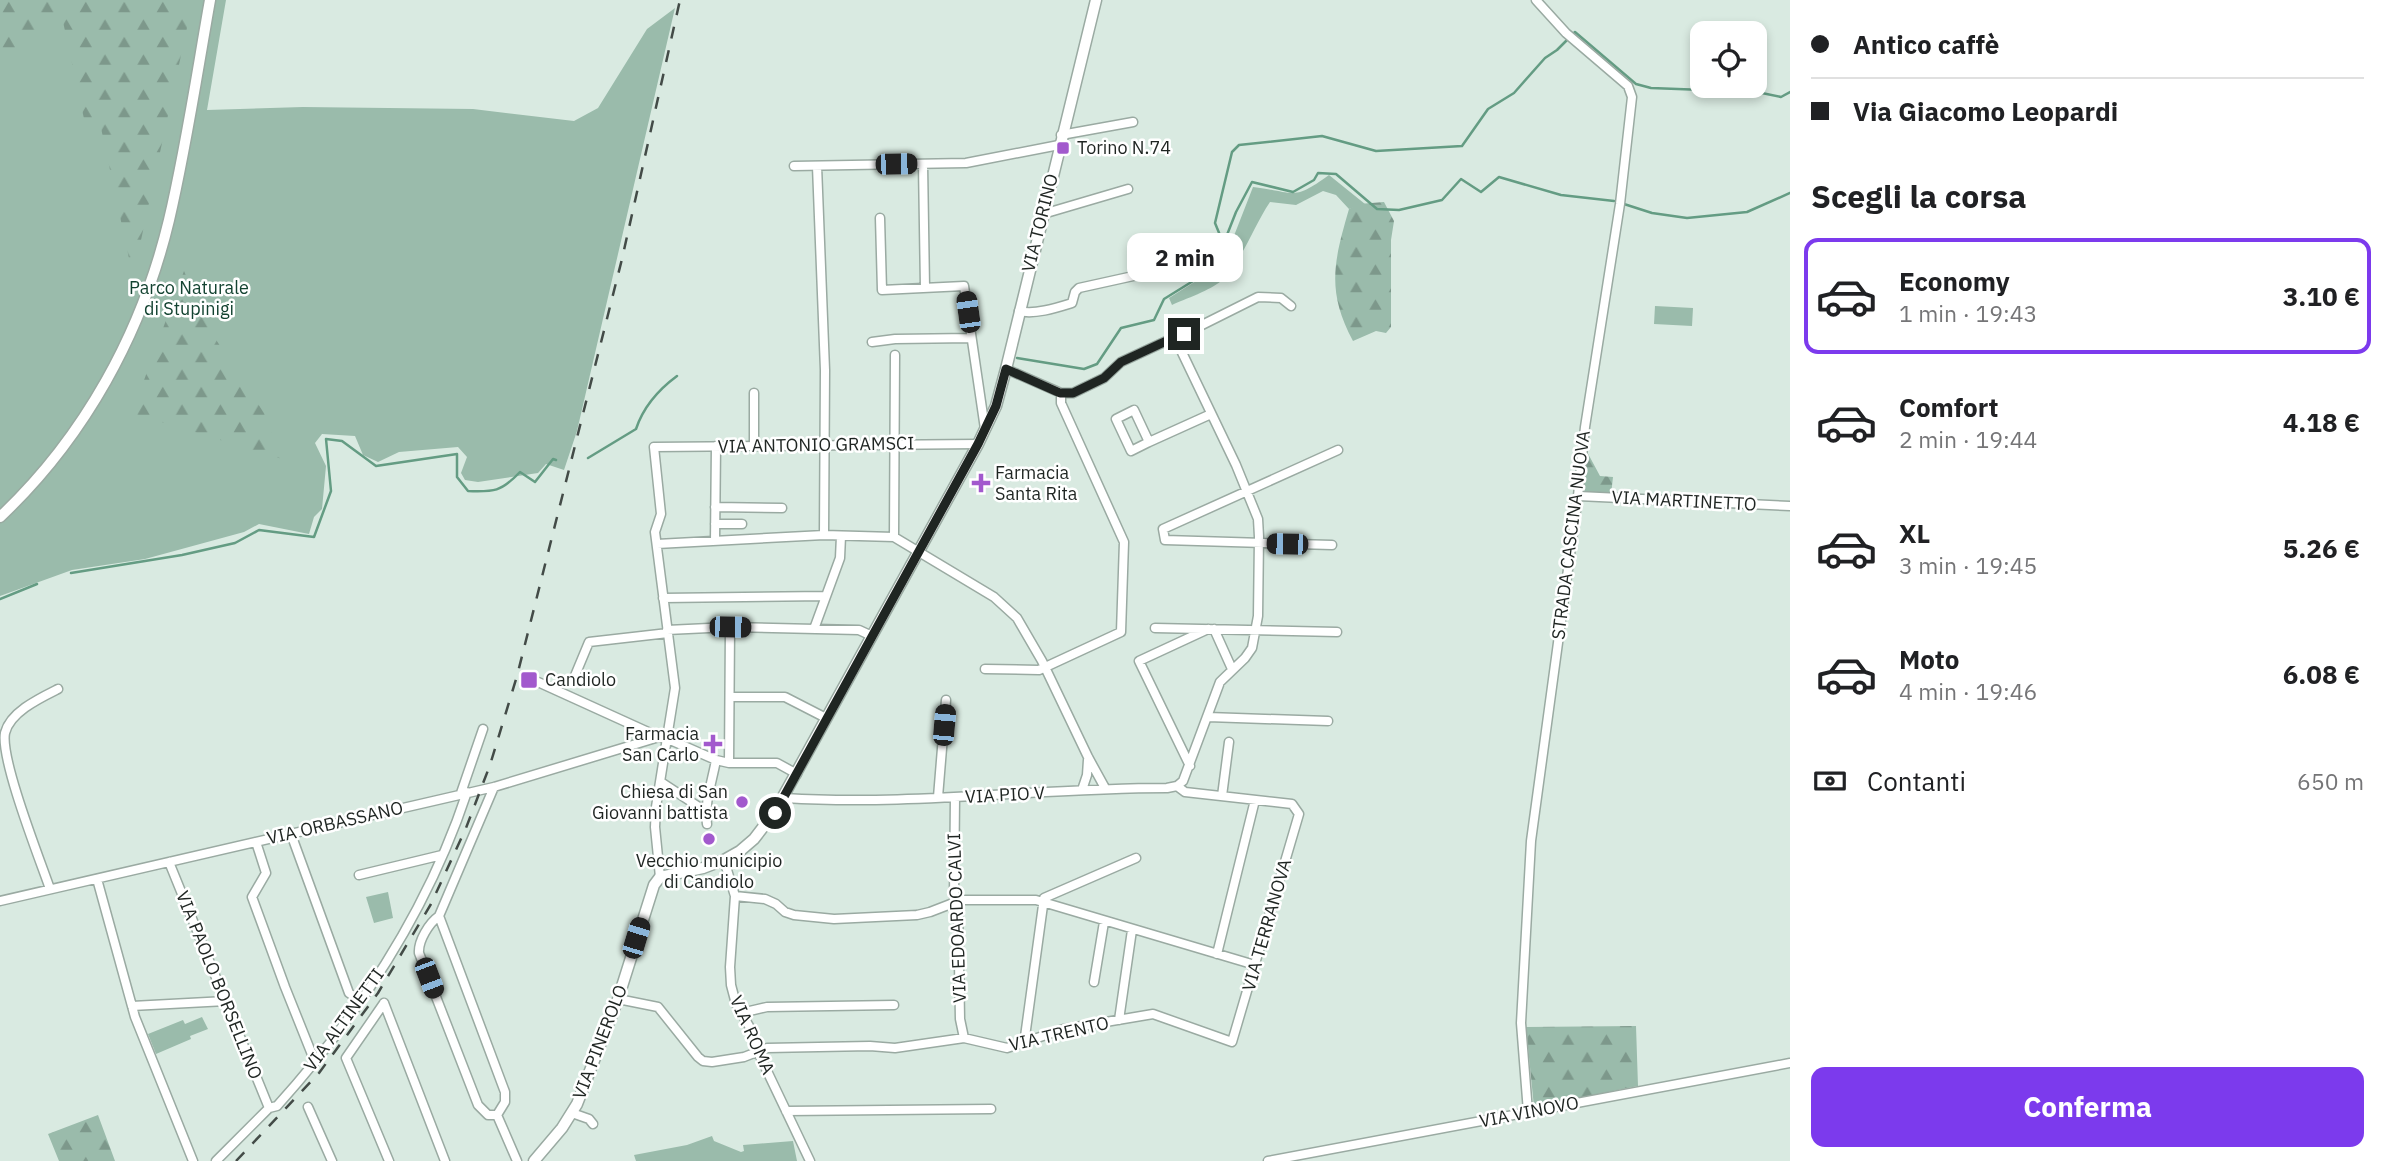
<!DOCTYPE html>
<html lang="it">
<meta charset="utf-8">
<style>
:root{--surface:#fff;--page:#f2f2f2;--text:#202124;--muted:#757577;--line:#e0e0e0;--accent:#7c3aed}
body{margin:0;font-family:"IBM Plex Sans",sans-serif;background:var(--page);color:var(--text);height:100vh;display:flex;flex-direction:column;font-size:26px;white-space:nowrap}
*{box-sizing:border-box;margin:0}
p{font-size:23px;color:var(--muted)}
.icon{flex:none;width:38px;height:38px;fill:none;stroke:currentColor;stroke-width:2;stroke-linecap:round;stroke-linejoin:round}
.map{position:relative;flex:1;overflow:hidden}
.sheet{display:flex;flex-direction:column;background:var(--surface);width:595px}
.sheet>*{flex:none}
.banner{display:grid;align-content:center;height:154px;padding:0 21px;background:var(--surface)}
.buttons{position:absolute;left:1690px;top:21px;display:grid;gap:14px}
.buttons a{display:grid;place-items:center;width:77px;height:77px;border-radius:14px;background:var(--surface);box-shadow:0 4px 10px #0003;font-size:35px}
.end{position:absolute;width:32px;height:32px;margin:-16px;border:9px solid #1f2522;background:#fff;box-shadow:0 0 0 4px #fff}
.from{border-radius:50%}
.bubble{position:absolute;height:49px;border-radius:14px;background:var(--surface);box-shadow:0 4px 10px #0003;font-size:23px;font-weight:800;line-height:49px;text-align:center}
.car{position:absolute;width:21px;height:42px;margin:-21px -10px;border-radius:9px;box-shadow:0 0 5px 2px #0007;background:linear-gradient(#222 24%,#8ab4d8 0 40%,#222 0 76%,#8ab4d8 0 86%,#222 0)}
.banner b{display:flex;align-items:center;gap:24px;height:66px;font-size:26px}
.banner b+b{border-top:2px solid var(--line)}
.banner i{width:18px;height:18px;background:var(--text)}
ul{padding:0;list-style:none}
li{display:flex;align-items:center;gap:21px;height:116px;margin:0 14px 10px;padding:0 7px;border:4px solid transparent;border-radius:14px}
li div{flex:1}
li b{display:block;font-size:26px}
li em{font-style:normal;font-weight:800}
li.on{border-color:var(--accent)}
li>.icon{width:63px;height:63px;stroke-width:1.5}
h2{padding:0 21px;font-size:32px;line-height:84px}
.pay{display:flex;align-items:center;gap:18px;height:77px;padding:0 21px;font-size:26px}
.pay p{margin-inline-start:auto}
.primary-button{display:flex;gap:14px;margin-top:auto;padding:14px 21px}
.primary-button a{flex:1;height:80px;border-radius:14px;background:var(--accent);color:#fff;font-size:28px;font-weight:800;line-height:80px;text-align:center}
main{display:flex;flex:1;min-height:0}
.map>svg:first-child{display:block}
</style>
<main>
<div class="map">
<svg width="1790" height="1161" viewBox="0 0 1790 1161">
<defs>
<pattern id="forest-firs" width="22" height="20" patternUnits="userSpaceOnUse" patternTransform="scale(1.75)"><rect width="22" height="20" fill="#9abbab"/><path d="M5 1l3.5 6h-7zM16 11l3.5 6h-7z" fill="#7d988b"/></pattern>
</defs>
<rect width="100%" height="100%" fill="#d9eae1"/>
<path fill="#9abbab" d="M0 0H226L207 110 303 107 473 109 574 121 598 108 647 29 675 8 577 431 564 470 546 464 538 473 478 482 465 480 461 473 467 457 458 447 399 452 378 462 363 455 355 436 322 434 315 443 326 466 322 509 314 517 309 534 259 524 244 532 145 559 72 570 0 596Z
M1329 175 1365 204 1349 209 1336 195 1323 191 1296 205 1270 202C1253 227 1243 260 1221 281 1211 290 1185 299 1172 305L1169 298 1223 264 1253 187C1295 192 1292 202 1329 175Z
M1655 306 1693 308 1692 326 1654 324Z
M388 892 393 918 374 923 366 897Z
M202 1017 208 1029 190 1036 191 1039 156 1054 148 1034 183 1020 185 1024Z
M712 1136 714 1141 741 1152 744 1151 743 1145 793 1141 797 1161H636L634 1155 687 1145Z"/>
<path fill="url(#forest-firs)" d="M0 0H193L133 277 101 128H86L62 17 4 58 0 55Z
M1384 202 1394 221 1391 240V327L1386 333 1376 331 1353 341C1326 291 1334 261 1349 209L1359 204Z
M184 271 209 329 264 413 282 459 132 413Z
M1585 448 1600 476 1613 477 1611 495 1583 491Z
M1636 1026 1638 1086 1534 1107 1526 1027Z
M98 1115 115 1161H59L48 1134Z"/>
<g fill="none" stroke-linecap="round" stroke-linejoin="round">
<path stroke="#649c83" stroke-width="2.5" d="M1624 204 1652 213 1687 218 1747 212 1790 193
M1224 245 1215 223 1232 152 1239 145 1322 136 1376 151 1462 146 1488 109 1514 93 1545 58 1557 50 1575 32 1636 84 1651 88 1757 92 1781 97 1790 92
M1017 358 1084 369 1097 364 1121 328 1154 320 1164 299 1214 268 1236 212 1252 182 1293 192 1314 180 1318 173 1336 174 1377 209 1399 210 1442 200 1461 179 1481 192 1499 177 1561 195 1614 201
M588 458 636 429C643 408 658 390 677 376
M71 573 182 555 235 543 259 530 314 537 331 491 326 439 342 441 376 466 457 454V477L468 491C494 492 501 492 520 472L535 482 553 459 556 460
M0 599 37 584"/>
<g stroke="#9aaaa2" stroke-width="11">
<path id="minor" d="M1061 135 1133 122
M923 164 925 288
M794 166 966 163 1059 145
M817 166 825 370 824 535
M1043 214 1128 189
M880 218 882 290 964 286 985 429
M1019 311C1034 315 1056 308 1072 303L1075 292 1079 288 1156 271
M1176 338a5 5 0 1 1 10 0a5 5 0 1 1-10 0Z
M1184 334 1258 297 1281 298 1291 306
M872 342 895 339 971 338
M1006 369 1061 393H1073L1104 378 1121 362 1175 337
M754 393V446
M1134 410 1149 442 1131 451 1116 419Z
M1149 442 1211 414
M1578 496 1790 506
M715 507 782 508
M715 524H742
M894 537 895 355
M715 541 716 446
M657 544 824 535 894 537 994 597 1017 618 1042 661 1088 757 1105 788
M1332 545 1165 540 1163 529 1338 450
M663 598 826 596
M1155 628 1337 632
M814 629 840 558 841 536
M1214 629 1232 669
M667 630 730 627 859 630 872 636
M985 669 1039 670 1121 632 1124 542 1061 403V393
M574 678 589 642 668 633
M538 682 659 737
M730 697H785L826 718
M1208 717 1328 721
M729 763 730 627
M1190 766 1139 661 1208 629
M661 782 699 807 704 808
M494 787 439 916 505 1092V1102L497 1115
M1082 790 1087 775 1088 760
M461 793 483 729
M1222 796 1229 742
M938 797 946 700
M955 797 954 897 958 905 960 1019 964 1038
M785 798C912 806 1039 788 1167 788L1177 786 1183 781 1220 682 1245 658 1252 648 1258 616 1259 537 1258 519 1236 465 1177 342
M707 824C704 804 712 782 716 760
M291 834 349 993 361 1001
M256 842 266 873 252 897 285 987 315 1062
M724 860 735 896 730 967 731 985 736 1004 749 1026 758 1052 810 1161
M169 862 269 1108
M359 875 442 855
M660 877 655 827 656 807 675 688 655 532 661 514 654 447 978 444
M97 879 135 1017 193 1161
M50 889C40 860 0 759 5 733 10 712 40 698 58 689
M735 896 765 899 776 904 785 912 794 915 834 919 917 915 930 912 961 900H1036L1255 965
M0 901 494 787 659 737 668 739 716 760 729 763H777L797 774
M439 916C429 923 418 941 419 953L478 1105 488 1115H497
M1217 954 1255 800
M1094 982 1104 922
M618 999 658 1007 698 1057 703 1061 712 1062 744 1057 767 1048 870 1046 895 1048 964 1038 1007 1048 1064 1029 1153 1014 1232 1042 1299 814 1292 804 1185 792 1177 786
M384 1003 346 1058 389 1161
M384 1003 445 1161
M132 1006 226 1001
M741 1013 767 1007 894 1005
M1119 1020 1132 930
M1024 1044 1044 898 1136 858
M308 1107 332 1161
M786 1111 991 1109
M1528 1112 1521 1023 1531 841 1578 496 1585 427 1620 204 1632 97 1628 86 1566 33 1536 0
M572 1113 589 1119 593 1124
M497 1115 517 1161
M216 1161 269 1108 277 1106C359 1015 428 910 467 792
M1268 1161 1790 1063"/>
</g>
<g stroke="#9aaaa2" stroke-width="13">
<path id="major" d="M0 517C84 438 142 333 169 220 186 148 197 73 210 0
M534 1161 562 1128 577 1104 618 999 654 885 660 877 703 868 724 860 740 851 754 839 774 813 978 444 996 406 1006 369 1096 0"/>
</g>
<use href="#minor" stroke="#fff" stroke-width="8"/>
<use href="#major" stroke="#fff" stroke-width="10"/>
<path stroke="#434b47" stroke-width="2.5" stroke-dasharray="12 12" stroke-linecap="butt" d="M236 1161 319 1073 378 993 431 904 466 828 490 765 517 676 622 259 680 0"/>
</g>
<g fill="none" stroke-linecap="round" stroke-linejoin="round">
<path stroke="#1f2522" stroke-width="9" d="M775 813 978 444 996 406 1006 369 1060 393H1073L1104 378 1121 362 1175 337 1180 333 1184 334"/>
</g>
<g fill="#a259cd" stroke="#fff" stroke-width="2.5">
<rect x="1056" y="141" width="14" height="14" rx="3.5"/>
<path d="M977.5 472.5h7v7h7v7h-7v7h-7v-7h-7v-7h7z"/>
<rect x="520" y="671" width="18" height="18" rx="3.5"/>
<path d="M709.5 733.5h7v7h7v7h-7v7h-7v-7h-7v-7h7z"/>
<circle cx="742" cy="802" r="7"/>
<circle cx="709" cy="839" r="7"/>
</g>
<g text-anchor="middle" stroke-width="5" stroke-linejoin="round" paint-order="stroke">
<g font-size="18" fill="#1f2522" stroke="#fff" text-anchor="start">
<text x="1077" y="154">Torino N.74</text>
<text x="995" y="479">Farmacia<tspan x="995" dy="21">Santa Rita</tspan></text>
<text x="545" y="686">Candiolo</text>
<text x="699" y="740" text-anchor="end">Farmacia<tspan x="699" dy="21">San Carlo</tspan></text>
<text x="728" y="798" text-anchor="end">Chiesa di San<tspan x="728" dy="21">Giovanni battista</tspan></text>
<text x="709" y="867" text-anchor="middle">Vecchio municipio<tspan x="709" dy="21">di Candiolo</tspan></text>
</g>
<g font-size="18" fill="#1f2522" stroke="#fff">
<text transform="translate(1040 223) rotate(-76)" y="6">VIA TORINO</text>
<text transform="translate(816 445) rotate(-1)" y="6">VIA ANTONIO GRAMSCI</text>
<text transform="translate(1684 501) rotate(3)" y="6">VIA MARTINETTO</text>
<text transform="translate(1571 535) rotate(-83)" y="6">STRADA CASCINA NUOVA</text>
<text transform="translate(1005 795) rotate(-3)" y="6">VIA PIO V</text>
<text transform="translate(335 823) rotate(-13)" y="6">VIA ORBASSANO</text>
<text transform="translate(957 918) rotate(-92)" y="6">VIA EDOARDO CALVI</text>
<text transform="translate(1267 925) rotate(-74)" y="6">VIA TERRANOVA</text>
<text transform="translate(219 985) rotate(68)" y="6">VIA PAOLO BORSELLINO</text>
<text transform="translate(344 1020) rotate(-54)" y="6">VIA ALTINETTI</text>
<text transform="translate(1059 1034) rotate(-13)" y="6">VIA TRENTO</text>
<text transform="translate(752 1035) rotate(66)" y="6">VIA ROMA</text>
<text transform="translate(600 1042) rotate(-69)" y="6">VIA PINEROLO</text>
<text transform="translate(1529 1112) rotate(-11)" y="6">VIA VINOVO</text>
</g>
<g font-size="18" fill="#134331" stroke="#fff">
<text x="189" y="294">Parco Naturale<tspan x="189" dy="21">di Stupinigi</tspan></text>
</g>
</g>
</svg>
<div class="buttons">
<a><svg class="icon" aria-label="locate" viewBox="0 0 24 24"><circle cx="12" cy="12" r="6"/><path d="M12 2v4M12 18v4M2 12h4M18 12h4"/></svg></a>
</div>
<i class="end from" style="left:775px;top:813px"></i>
<i class="end" style="left:1184px;top:334px"></i>
<div class="bubble" style="left:1127px;top:233px;width:116px">2 min</div>
<i class="car" style="left:896px;top:164px;rotate:89deg"></i>
<i class="car" style="left:968px;top:312px;rotate:352deg"></i>
<i class="car" style="left:1287px;top:544px;rotate:271deg"></i>
<i class="car" style="left:730px;top:627px;rotate:91deg"></i>
<i class="car" style="left:944px;top:725px;rotate:5deg"></i>
<i class="car" style="left:636px;top:938px;rotate:17deg"></i>
<i class="car" style="left:429px;top:978px;rotate:159deg"></i>
</div>
<section class="sheet">
<div class="banner">
<b><i class="from"></i>Antico caffè</b>
<b><i></i>Via Giacomo Leopardi</b>
</div>
<h2>Scegli la corsa</h2>
<ul>
<li class="on"><svg class="icon" aria-label="car" viewBox="0 0 24 24"><path d="M5 17H2v-5l4-1 3-4h7l3 4 3 1v5h-3M9 17h6M6 11h13"/><circle cx="7" cy="17" r="2"/><circle cx="17" cy="17" r="2"/></svg><div><b>Economy</b><p>1 min · 19:43</p></div><em>3.10 €</em></li>
<li><svg class="icon" aria-label="car" viewBox="0 0 24 24"><path d="M5 17H2v-5l4-1 3-4h7l3 4 3 1v5h-3M9 17h6M6 11h13"/><circle cx="7" cy="17" r="2"/><circle cx="17" cy="17" r="2"/></svg><div><b>Comfort</b><p>2 min · 19:44</p></div><em>4.18 €</em></li>
<li><svg class="icon" aria-label="car" viewBox="0 0 24 24"><path d="M5 17H2v-5l4-1 3-4h7l3 4 3 1v5h-3M9 17h6M6 11h13"/><circle cx="7" cy="17" r="2"/><circle cx="17" cy="17" r="2"/></svg><div><b>XL</b><p>3 min · 19:45</p></div><em>5.26 €</em></li>
<li><svg class="icon" aria-label="car" viewBox="0 0 24 24"><path d="M5 17H2v-5l4-1 3-4h7l3 4 3 1v5h-3M9 17h6M6 11h13"/><circle cx="7" cy="17" r="2"/><circle cx="17" cy="17" r="2"/></svg><div><b>Moto</b><p>4 min · 19:46</p></div><em>6.08 €</em></li>
</ul>
<div class="pay"><svg class="icon" aria-label="cash" viewBox="0 0 24 24"><path d="M3 7h18v10H3z"/><circle cx="12" cy="12" r="2"/></svg>Contanti<p>650 m</p></div>
<div class="primary-button"><a>Conferma</a></div>
</section>
</main>
